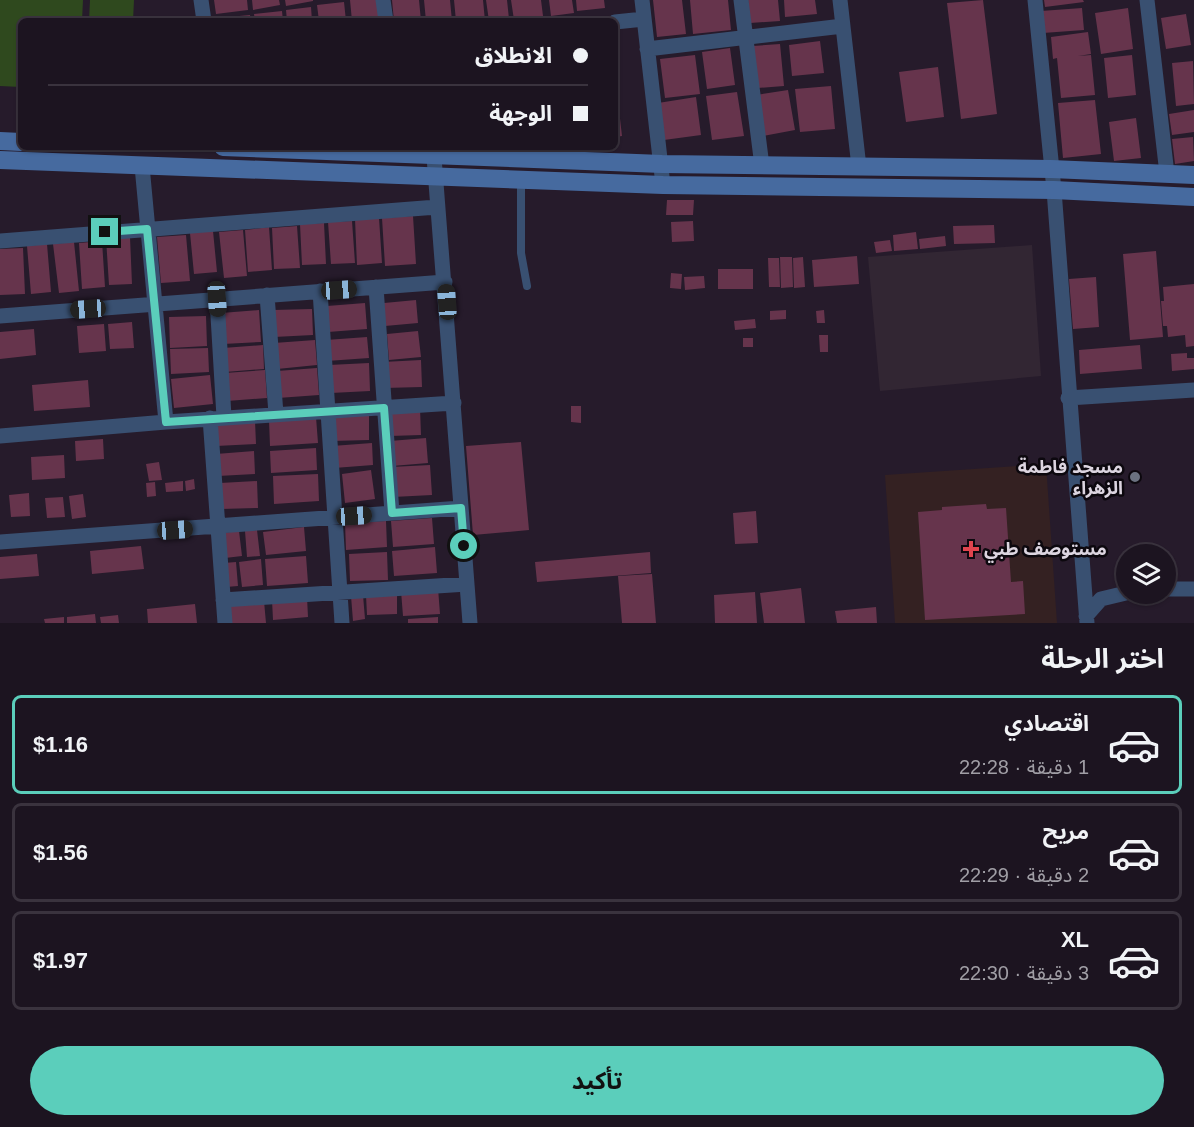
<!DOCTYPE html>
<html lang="ar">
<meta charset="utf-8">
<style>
:root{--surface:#1c1420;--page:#29212d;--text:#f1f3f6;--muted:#a09ea5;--line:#3a333e;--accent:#5bcebb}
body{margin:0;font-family:Helvetica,"Noto Sans Arabic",sans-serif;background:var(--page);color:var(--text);direction:rtl;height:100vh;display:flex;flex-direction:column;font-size:22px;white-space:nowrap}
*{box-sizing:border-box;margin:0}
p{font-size:20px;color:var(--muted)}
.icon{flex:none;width:33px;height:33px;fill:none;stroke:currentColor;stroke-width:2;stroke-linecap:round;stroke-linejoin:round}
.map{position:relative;height:623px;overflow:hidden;direction:ltr}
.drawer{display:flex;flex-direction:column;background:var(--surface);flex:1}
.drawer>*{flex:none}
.banner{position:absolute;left:18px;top:18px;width:600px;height:132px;border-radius:9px;box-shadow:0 2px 4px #0004,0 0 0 2px var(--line);direction:rtl;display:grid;align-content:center;height:132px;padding:0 30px;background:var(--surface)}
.buttons{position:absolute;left:1116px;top:544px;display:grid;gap:12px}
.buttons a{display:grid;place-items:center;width:60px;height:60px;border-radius:50%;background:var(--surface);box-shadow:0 2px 4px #0004,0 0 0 2px var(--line);font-size:30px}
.end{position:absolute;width:27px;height:27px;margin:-14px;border:8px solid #5bcebb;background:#111;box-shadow:0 0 0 3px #111}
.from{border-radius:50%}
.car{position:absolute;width:18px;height:36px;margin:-18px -9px;border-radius:8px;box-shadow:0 0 4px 2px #0007;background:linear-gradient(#222 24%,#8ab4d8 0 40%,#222 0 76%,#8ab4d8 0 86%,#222 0)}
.banner b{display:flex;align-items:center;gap:21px;height:57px;font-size:22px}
.banner b+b{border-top:2px solid var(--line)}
.banner i{width:15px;height:15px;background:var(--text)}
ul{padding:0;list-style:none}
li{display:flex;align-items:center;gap:18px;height:99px;margin:0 12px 9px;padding:0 18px;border:3px solid var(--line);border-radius:9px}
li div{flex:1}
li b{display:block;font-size:22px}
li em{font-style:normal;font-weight:700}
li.on{border-color:var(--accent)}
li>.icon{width:54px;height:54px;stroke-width:1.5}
h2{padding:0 30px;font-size:27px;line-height:72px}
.button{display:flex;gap:12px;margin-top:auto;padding:12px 30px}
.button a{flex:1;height:69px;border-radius:36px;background:var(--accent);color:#111;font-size:24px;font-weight:700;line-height:69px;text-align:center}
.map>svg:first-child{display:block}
</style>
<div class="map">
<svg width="1194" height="623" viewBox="0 0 1194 623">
<rect width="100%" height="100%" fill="#261b2b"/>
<path fill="#322633" d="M1032 245 1041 376 880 391 868 257Z"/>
<path fill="#342122" d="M1046 464 1057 623H895L885 475Z"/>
<path fill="#2f491e" d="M0 0H83L82 21H21V87L0 86Z
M90 0H134L133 21H89Z"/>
<path fill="#66344c" d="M214 0H247L248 10 216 14Z
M252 0H279L280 5 253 10Z
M285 0H313V1L286 6Z
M350 0H377L379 21H352Z
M392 0H419L421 21H394Z
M424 0H450L452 21H426Z
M454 0H483L485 21H456Z
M486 0H507L509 19 489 21Z
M511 0H541L543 16 514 20Z
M549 0H572L574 13 551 16Z
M576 0H604L605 8 577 11Z
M653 0H682L686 34 657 37Z
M690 0H728L731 30 693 34Z
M748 0H778L780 21 750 23Z
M784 0H815L817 14 785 17Z
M983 0 997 114 961 119 947 3Z
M1044 0H1083L1084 2 1045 7Z
M344 2 346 21H319L317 5Z
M311 7 312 21H287L286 10Z
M1082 8 1084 30 1043 33 1041 11Z
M1128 8 1133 49 1101 54 1095 13Z
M282 11 283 21H255L254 14Z
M1186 14 1191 45 1166 49 1161 18Z
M250 15 251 21H217V18Z
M1088 32 1091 54 1078 56 1091 55 1095 95 1061 98 1057 58 1053 59 1051 37Z
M820 41 824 73 792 76 789 45Z
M780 44 784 86 757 88 753 46Z
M730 48 735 85 707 89 702 52Z
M695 55 700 94 665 98 660 59Z
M1132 55 1136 95 1108 98 1104 58Z
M1193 61 1194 104 1176 106 1172 63Z
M938 67 944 117 906 122 899 72Z
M831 86 835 129 800 132 795 89Z
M788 90 795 130 763 136 756 95Z
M737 92 744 136 712 140 706 96Z
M696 97 701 135 664 140 658 103Z
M1095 100 1101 154 1063 158 1058 103Z
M615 110H619L622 136 615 137Z
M1194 110V132L1172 135 1169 114Z
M1136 118 1141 158 1114 161 1109 122Z
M1193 137 1194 161 1175 164 1172 139Z
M667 200H694L693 215H666Z
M413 216 416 264 385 266 382 218Z
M379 218 382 263 357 265 355 219Z
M352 221 355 263 331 264 328 222Z
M693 221 694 241 672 242 671 222Z
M324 223 326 264 302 265 300 224Z
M994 225 995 243 954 244 953 226Z
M297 226 300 268 274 269 272 228Z
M269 227 272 270 248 272 245 230Z
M243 230 247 276 224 278 219 232Z
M213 231 217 272 194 274 190 233Z
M916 232 918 249 894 251 893 235Z
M186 235 190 281 161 283 157 237Z
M945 236 946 246 920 249 919 239Z
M130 237 132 284 109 285 106 238Z
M890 240 892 251 876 253 874 242Z
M102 241 105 287 82 289 79 243Z
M74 242 79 291 59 293 53 244Z
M47 244 51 292 31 294 27 246Z
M23 248 25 294 0 295V249Z
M1156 251 1163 337 1130 340 1123 254Z
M857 256 859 284 814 287 812 260Z
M780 257H792L793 287 781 288Z
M803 257 805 287 794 288 793 258Z
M768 258H779L780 287H769Z
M718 269H753V289H718Z
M671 273 682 274 681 289 670 288Z
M704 276 705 288 685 290 684 277Z
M1096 277 1099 327 1073 329 1069 279Z
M1194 284V346L1186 347 1185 335 1168 337 1167 326H1163L1161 301H1164L1163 287Z
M416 300 418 323 385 326 384 303Z
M365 303 367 329 328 332 327 306Z
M312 309 313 335 274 337 273 310Z
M259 310 261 342 223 344 221 313Z
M786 310V319L770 320V311Z
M824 310 825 323H817L816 311Z
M206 316 207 346 170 348 169 317Z
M755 319 756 328 735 330 734 321Z
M132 322 134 348 110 349 108 324Z
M104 324 106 351 79 353 77 326Z
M34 329 36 355 0 359V332Z
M418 331 421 357 389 360 387 334Z
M819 335H828V352H820Z
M367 337 369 358 327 361 326 340Z
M743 338H753V347H743Z
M315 340 317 365 277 369 274 343Z
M263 345 264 369 225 372 223 348Z
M1140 345 1142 369 1080 374 1079 350Z
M208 348 209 372 171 374 170 349Z
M1187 353V358H1194V369L1172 371 1171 354Z
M421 360 422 387 384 388 383 362Z
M369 363 370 391 331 393 329 365Z
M317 368 319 395 278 398 277 371Z
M265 370 267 398 227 401 225 373Z
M210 375 213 404 174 408 171 379Z
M88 380 90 407 34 411 32 385Z
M571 406H581V423L571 422Z
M420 408 421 435 390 436 389 410Z
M369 414V440L331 441 330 415Z
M316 417 318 443 270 446 269 420Z
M255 421 256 444 216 446 215 422Z
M426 438 428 463 392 466 390 441Z
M103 439 104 459 76 461 75 441Z
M521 442 529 530 473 535 466 446Z
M372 443 373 465 334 468 332 446Z
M316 448 317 470 271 473 270 451Z
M254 451 255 474 218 476 216 454Z
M64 455 65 478 32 480 31 457Z
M159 462 162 480 149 481 146 464Z
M430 465 432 495 393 497 391 467Z
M371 470 375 499 345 503 342 474Z
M318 474 319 501 274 504 273 476Z
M194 479 195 489 186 491 185 481Z
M183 481V491L166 492 165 483Z
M257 481 258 508 221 509 220 483Z
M155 482 156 496 147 497 146 483Z
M29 493 30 516 11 517 9 495Z
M83 494 86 517 72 519 69 496Z
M63 497 65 517 47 518 45 498Z
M986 504 987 509 1006 508 1011 582 1023 581 1025 614 925 620 918 512 942 510V507Z
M756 511 758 543 735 544 733 513Z
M432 518 434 544 393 547 391 521Z
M386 521 387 547 346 550 345 523Z
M304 527 306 551 266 555 263 532Z
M257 530 260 556 247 557 245 531Z
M239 531 242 556 225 558 222 533Z
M141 546 144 569 92 574 90 551Z
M435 547 437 573 394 576 392 551Z
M387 552 388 580 350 581 349 554Z
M650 552 651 573 537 582 535 562Z
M37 554 39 576 0 579V557Z
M306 556 308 583 267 586 265 559Z
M261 559 263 585 242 587 239 562Z
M236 562 238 586 226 587 224 563Z
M652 574 656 623H622L618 576Z
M438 588 440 614 403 616 401 591Z
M801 588 805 623H764L760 593Z
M755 592 757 623H715L714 595Z
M397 594V614L367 615 366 595Z
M363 595 365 619 353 621 351 596Z
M307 597 308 617 273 620 272 600Z
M264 601 266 623H230L229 603Z
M195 604 197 623H148L147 609Z
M876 607 877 623H837L835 611Z
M95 614 96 623H67V617Z
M118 615 119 623H101L100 617Z
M64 617V623H45L44 619Z
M438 617V623H408V619Z"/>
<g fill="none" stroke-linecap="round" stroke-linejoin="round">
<path stroke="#395071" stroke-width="8" d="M521 181V253L527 286"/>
<path stroke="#395071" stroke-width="15" d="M201 0 204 21
M383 0 386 21
M642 0 663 185
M741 0 762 166
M840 0 859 167
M1035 0 1054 190 1087 623
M1147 0 1167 174
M615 22 644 19
M647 49 843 26
M434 157 470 623
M142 166 166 422 454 403
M0 241 437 207
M376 287 392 513
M320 291 342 623
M267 295 276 414
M217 299 224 417
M0 316 445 282
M1068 398 1194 390
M210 418 225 623
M0 436 166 422
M0 542 461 508
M1166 589H1194
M223 600 467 584
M1086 616 1101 599 1126 593"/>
<path stroke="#466a9f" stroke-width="18" d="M0 141 21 142
M223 147 662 164 1051 169 1194 175
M0 160 663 185 1054 190 1194 197"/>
</g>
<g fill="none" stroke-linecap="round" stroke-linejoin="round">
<path stroke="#5bcebb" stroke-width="8" d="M105 232 147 229 166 422 384 408 392 513 461 508 464 546"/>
</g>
<circle fill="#6b7280" stroke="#0c080e" stroke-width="2" cx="1135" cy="477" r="6"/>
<path fill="#e0444e" stroke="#0c080e" stroke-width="2" d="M968 540h6v6h6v6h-6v6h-6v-6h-6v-6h6z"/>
<g text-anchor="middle" stroke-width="5" stroke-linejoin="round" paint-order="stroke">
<g font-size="18" font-weight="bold" fill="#dcd5e0" stroke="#0c080e" text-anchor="end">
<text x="1123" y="473">مسجد فاطمة<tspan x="1123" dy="21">الزهراء</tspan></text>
<text x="984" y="555" text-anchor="start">مستوصف طبي</text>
</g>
</g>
</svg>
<div class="buttons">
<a><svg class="icon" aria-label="layers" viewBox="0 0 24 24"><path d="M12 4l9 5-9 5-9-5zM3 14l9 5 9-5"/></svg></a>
</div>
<i class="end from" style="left:464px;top:546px"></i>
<i class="end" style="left:105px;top:232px"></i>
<i class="car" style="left:339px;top:290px;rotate:86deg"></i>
<i class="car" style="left:217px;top:299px;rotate:176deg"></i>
<i class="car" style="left:447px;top:302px;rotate:356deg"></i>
<i class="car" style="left:88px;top:309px;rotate:266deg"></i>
<i class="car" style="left:354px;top:516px;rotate:86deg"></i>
<i class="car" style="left:175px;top:530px;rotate:86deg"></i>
<div class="banner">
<b><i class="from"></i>الانطلاق</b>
<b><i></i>الوجهة</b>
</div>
</div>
<section class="drawer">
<h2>اختر الرحلة</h2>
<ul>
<li class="on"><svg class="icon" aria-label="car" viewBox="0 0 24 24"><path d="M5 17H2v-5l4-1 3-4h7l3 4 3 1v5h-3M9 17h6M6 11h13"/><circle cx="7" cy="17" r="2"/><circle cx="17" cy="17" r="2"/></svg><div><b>اقتصادي</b><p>1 دقيقة · 22:28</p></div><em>$1.16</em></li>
<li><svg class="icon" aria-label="car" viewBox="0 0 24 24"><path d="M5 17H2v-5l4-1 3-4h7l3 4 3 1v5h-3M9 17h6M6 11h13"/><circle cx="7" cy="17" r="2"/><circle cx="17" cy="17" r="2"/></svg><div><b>مريح</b><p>2 دقيقة · 22:29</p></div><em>$1.56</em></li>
<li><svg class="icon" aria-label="car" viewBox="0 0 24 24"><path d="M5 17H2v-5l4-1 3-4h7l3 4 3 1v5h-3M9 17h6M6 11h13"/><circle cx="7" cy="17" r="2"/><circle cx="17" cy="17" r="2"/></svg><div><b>XL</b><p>3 دقيقة · 22:30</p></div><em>$1.97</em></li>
</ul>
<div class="button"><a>تأكيد</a></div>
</section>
